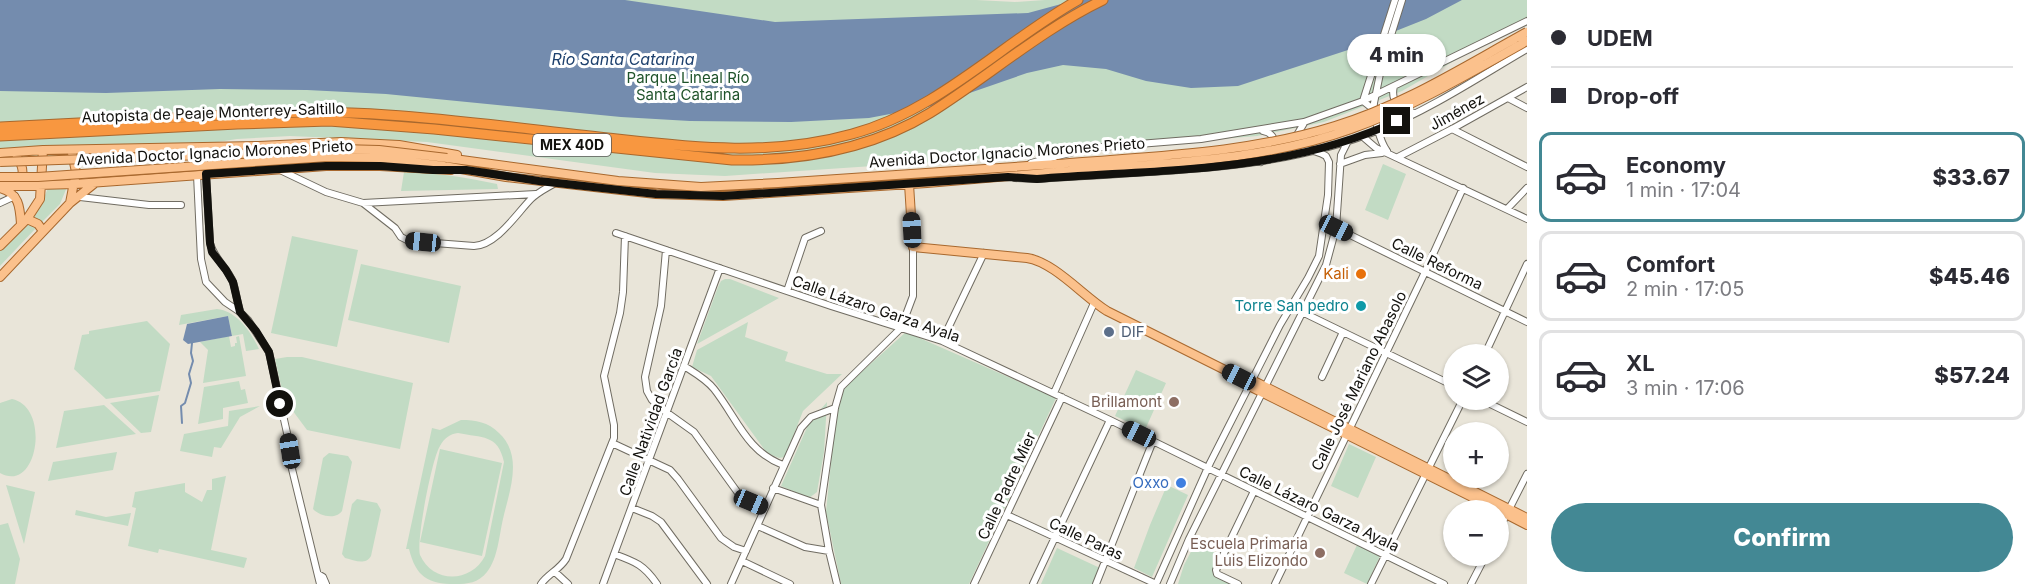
<!DOCTYPE html>
<meta charset="utf-8">
<style>
:root{--surface:#fff;--page:#f2f2f3;--text:#2b2b33;--muted:#7c7c81;--line:#e1e1e2;--accent:#438894}
body{margin:0;font-family:Inter,sans-serif;background:var(--page);color:var(--text);height:100vh;display:flex;flex-direction:column;font-size:22px;white-space:nowrap}
*{box-sizing:border-box;margin:0}
p{font-size:20px;color:var(--muted)}
.icon{flex:none;width:33px;height:33px;fill:none;stroke:currentColor;stroke-width:2;stroke-linecap:round;stroke-linejoin:round}
.map{position:relative;flex:1;overflow:hidden}
.drawer{display:flex;flex-direction:column;background:var(--surface);width:510px}
.drawer>*{flex:none}
.guide{display:grid;align-content:center;height:132px;padding:0 24px;background:var(--surface)}
.fabs{position:absolute;left:1443px;top:344px;display:grid;gap:12px}
.fabs a{display:grid;place-items:center;width:66px;height:66px;border-radius:50%;background:var(--surface);box-shadow:0 2px 4px #0004;font-size:30px}
.end{position:absolute;width:27px;height:27px;margin:-14px;border:8px solid #12110d;background:#fff;box-shadow:0 0 0 3px #fff}
.from{border-radius:50%}
.bubble{position:absolute;height:42px;border-radius:21px;background:var(--surface);box-shadow:0 2px 4px #0004;font-size:20px;font-weight:800;line-height:42px;text-align:center}
.car{position:absolute;width:18px;height:36px;margin:-18px -9px;border-radius:8px;box-shadow:0 0 4px 2px #0007;background:linear-gradient(#222 24%,#8ab4d8 0 40%,#222 0 76%,#8ab4d8 0 86%,#222 0)}
.guide b{display:flex;align-items:center;gap:21px;height:57px;font-size:22px}
.guide b+b{border-top:2px solid var(--line)}
.guide i{width:15px;height:15px;background:var(--text)}
ul{padding:0;list-style:none}
li{display:flex;align-items:center;gap:18px;height:90px;margin:0 12px 9px;padding:0 12px;border:3px solid var(--line);border-radius:12px}
li div{flex:1}
li b{display:block;font-size:22px}
li em{font-style:normal;font-weight:800}
li.on{border-color:var(--accent)}
li>.icon{width:54px;height:54px;stroke-width:1.5}
.primary-button{display:flex;gap:12px;margin-top:auto;padding:12px 24px}
.primary-button a{flex:1;height:69px;border-radius:36px;background:var(--accent);color:#fff;font-size:24px;font-weight:800;line-height:69px;text-align:center}
main{display:flex;flex:1;min-height:0}
.map>svg:first-child{display:block}
</style>
<main>
<div class="map">
<svg width="1527" height="584" viewBox="0 0 1527 584">
<rect width="100%" height="100%" fill="#e9e5d9"/>
<path fill="#c2dbc4" fill-rule="evenodd" d="M0 0H976L1015 2 1045 0H1527V19L1402 91 1324 122 1257 136 947 161 725 176 655 173 427 142 290 136 237 139 77 164 0 167Z
M1383 164 1406 174 1388 220 1365 210Z
M404 172C435 172 467 178 497 184L498 189 401 191Z
M67 187 60 204 41 223 33 217 41 205 48 188Z
M28 221 36 228 0 266V250Z
M292 236 358 250 337 347 271 333Z
M361 264 461 286 449 343 348 320Z
M725 279H730L779 298 697 344 718 287 721 281Z
M217 309C237 311 251 332 259 349L246 351 243 334 232 336 228 316 179 325 181 315Z
M147 321 170 344 160 391 106 399 74 369 82 335 89 334V331Z
M748 322 745 337 788 352 785 361 827 374H842L803 411 785 457 779 458 767 453 711 376 692 367 697 350Z
M906 332 1056 398 969 584H841L826 512 838 393Z
M229 336 231 347 235 346V343H237L236 337 239 336 246 376 203 383 208 350 200 342Z
M287 357H302L413 383 400 449 307 430 284 399 275 359Z
M1136 370 1166 383 1145 430 1115 416Z
M239 381 241 390 245 389 248 403 223 408V419L198 424 204 387Z
M159 395 151 432 141 433 110 403Z
M12 399C51 407 38 494 0 473V403Z
M827 402 824 452 817 492 809 498 781 486 809 423Z
M104 405 136 434 56 448 64 411Z
M260 406 240 417 221 448 214 447 212 457 180 451 184 434 228 426 229 411Z
M461 420C476 420 488 422 499 433 524 456 509 492 503 519 499 536 498 558 487 572 478 583 468 584 455 584 428 584 416 577 409 549H406L432 428 440 430ZM458 433C482 438 498 434 504 462L485 556C471 583 433 584 420 555 416 541 432 458 440 446 444 438 450 434 458 433Z
M1349 444 1376 457 1358 498 1331 486Z
M440 449 502 463 482 556 420 542Z
M117 452 113 470 48 481 53 462Z
M329 453 348 456 352 462 342 511C336 520 319 516 313 509L323 458Z
M226 476 211 550 247 558 244 568 159 549 158 553 128 546 136 508 132 507 135 492 185 483V492L202 502 207 490H212V479Z
M6 485 35 492 24 544Z
M1167 485 1188 495 1152 577 1134 568 1150 525Z
M357 499 377 503 381 510 371 556C365 566 354 560 345 558L342 554 352 504Z
M76 510 106 517 131 513 128 526 75 515Z
M8 523 20 559 15 584H0V525Z
M1196 542 1221 556 1213 571 1214 576 1230 584H1178L1184 565Z
M1357 545 1380 556 1367 584 1344 573Z
M1057 548 1100 568 1093 584H1041Z"/>
<path fill="#748cae" d="M0 0H625L775 22 1028 13 1076 0H1462L1426 19 1348 50 1238 86 1191 88 1146 81 1106 69 1063 65 1027 73 932 106 869 118 791 122 690 121 621 117 386 94 307 90 220 89 106 93 0 91Z
M228 316 232 336 188 344 183 340 187 324Z"/>
<g fill="none" stroke-linecap="round" stroke-linejoin="round">
<path stroke="#748cae" stroke-width="2" d="M182 423 181 406 185 403 191 383 189 374 193 361 191 353 192 343"/>
<g stroke="#706c62" stroke-width="8">
<path id="minor" d="M1388 44C1390 63 1408 71 1425 69
M1394 86C1390 102 1400 109 1414 113
M1508 98 1527 108
M1373 109 1363 101 1395 0
M1452 129 1527 167
M1362 136 1376 148 1527 219
M1387 151C1380 142 1373 115 1374 103L1382 64 1402 0
M1398 157 1452 129 1527 87
M1261 162 1270 154 1275 146C1275 138 1271 132 1263 131
M1031 163 1089 148 1201 139 1304 122 1363 101 1527 21
M1340 164 1365 155 1382 153
M280 170 326 192 363 203 395 228 401 237 409 241 474 246C497 245 517 213 531 199 538 192 547 188 555 183
M197 175 201 259 206 282 225 302 240 312 248 320 269 352 287 433 292 469 320 584
M206 175 210 243C214 259 227 267 233 282 236 291 237 302 240 311
M1015 178 1037 179C1151 170 1270 174 1379 130 1431 109 1479 77 1527 49
M80 197 149 205H181
M0 203 15 196
M363 203 536 194
M1507 209 1527 188
M1336 228 1527 322
M616 233 831 306 942 341 1110 420 1444 584
M666 250 661 306 645 377 647 391 652 400 659 407 694 432 738 493 751 502 765 508
M787 291 805 238 821 231
M1304 313 1454 386
M942 341 984 253
M1485 354 1527 264
M684 366C695 373 706 379 714 389 737 418 746 451 783 465
M1322 377 1343 332
M1054 393 1094 303
M1480 399 1527 422
M612 443 670 470 678 479 721 538 734 547 746 551
M773 488 821 505
M632 508 652 516 661 522 707 584
M1007 515 1156 584
M758 526 805 547 829 551
M1498 531 1527 474
M614 554C636 562 644 565 657 584
M742 561 790 584
M555 572 568 584
M318 574 323 577 326 584
M541 584C548 574 559 570 566 559L614 438V425L604 376 620 313 623 292 625 236
M603 584 720 268
M731 584 801 428 811 417 835 408
M837 584 829 551 821 505 835 408 841 387 901 328 913 296V247
M974 584 1062 397
M1033 584 1110 420
M1096 584 1153 441
M1156 584 1210 463 1280 325 1308 278 1319 256 1328 195 1329 162 1326 156C1315 149 1299 151 1297 135L1304 123
M1170 584 1189 539 1326 265 1336 228 1341 155 1348 141
M1238 584 1217 574 1216 570 1254 491
M1275 584 1425 272 1463 188
M1371 584 1463 399
M1471 584 1486 555"/>
</g>
<g stroke="#a8682e" stroke-width="10">
<path id="major" d="M0 153 43 150 259 146 341 142 399 145 457 155
M17 157C23 166 25 174 19 183
M447 158 618 181 701 187 778 183 1057 164
M444 166 506 177 656 194 723 196 927 183 1057 172
M909 184 913 247 1027 258C1054 262 1083 296 1107 311L1239 377 1242 382 1249 386 1498 510
M0 186 75 184 326 166H380L451 170
M0 188C19 193 20 207 21 224
M70 203 95 183
M27 219 38 224 43 231
M0 246 27 219 40 199 43 150
M0 277 70 203 76 172 72 153
M1239 377 1252 380 1527 518
M1498 510 1527 525"/>
</g>
<g stroke="#a8682e" stroke-width="11">
<path id="highway" d="M0 127C52 124 105 122 157 119 234 114 311 109 388 115 464 120 541 131 617 139 696 148 773 156 852 134 938 111 1002 43 1078 0
M0 136 237 124 329 121 434 129 732 160C800 161 871 149 930 113 989 76 1041 30 1103 0"/>
</g>
<use href="#minor" stroke="#fff" stroke-width="6"/>
<use href="#major" stroke="#fbc18c" stroke-width="8"/>
<use href="#highway" stroke="#f89740" stroke-width="9"/>
<g stroke="#a8682e" stroke-width="10" stroke-linecap="butt">
<path id="major-bridge" d="M0 162 261 153 341 149 379 150 447 158
M1057 164C1150 156 1246 154 1335 126 1404 105 1465 66 1527 32
M1057 172C1155 163 1257 163 1351 129 1413 107 1470 73 1527 41
M0 177H38L328 157 380 158 444 166"/>
</g>
<use href="#major-bridge" stroke="#fbc18c" stroke-width="8"/>
</g>
<g fill="none" stroke-linecap="round" stroke-linejoin="round">
<path stroke="#12110d" stroke-width="8" d="M280 404 269 352 256 331 240 312 233 282 226 270 212 252 210 243 206 174 326 166H380L433 170H466L539 181 656 194 723 196 1008 177 1037 179C1158 169 1284 174 1397 121"/>
</g>
<circle fill="#e8710a" stroke="#fff" stroke-width="2" cx="1361" cy="274" r="6"/>
<circle fill="#0f9aa8" stroke="#fff" stroke-width="2" cx="1361" cy="306" r="6"/>
<circle fill="#5c6f8a" stroke="#fff" stroke-width="2" cx="1109" cy="332" r="6"/>
<g fill="#8d6e63" stroke="#fff" stroke-width="2">
<circle cx="1174" cy="402" r="6"/>
<circle cx="1320" cy="553" r="6"/>
</g>
<circle fill="#3f7fe0" stroke="#fff" stroke-width="2" cx="1181" cy="483" r="6"/>
<g text-anchor="middle" stroke-width="6" stroke-linejoin="round" paint-order="stroke">
<rect fill="#fff" stroke="#595856" stroke-width="1.5" x="533" y="134" width="78" height="22" rx="4.5"/>
<g font-size="14" font-weight="bold" fill="#12110d">
<text x="572" y="150">MEX 40D</text>
</g>
<g font-size="15" fill="#20542b" stroke="#fff">
<text x="688" y="83">Parque Lineal Río<tspan x="688" dy="17">Santa Catarina</tspan></text>
</g>
<g font-size="15" fill="#12110d" stroke="#fff">
<text transform="translate(1457 112) rotate(-29)" y="5">Jiménez</text>
<text transform="translate(213 113) rotate(-2)" y="5">Autopista de Peaje Monterrey-Saltillo</text>
<text transform="translate(215 153) rotate(-3)" y="5">Avenida Doctor Ignacio Morones Prieto</text>
<text transform="translate(1007 153) rotate(-4)" y="5">Avenida Doctor Ignacio Morones Prieto</text>
<text transform="translate(1437 264) rotate(26)" y="5">Calle Reforma</text>
<text transform="translate(876 309) rotate(19)" y="5">Calle Lázaro Garza Ayala</text>
<text transform="translate(1359 381) rotate(-64)" y="5">Calle José Mariano Abasolo</text>
<text transform="translate(651 422) rotate(-70)" y="5">Calle Natividad García</text>
<text transform="translate(1007 486) rotate(-65)" y="5">Calle Padre Mier</text>
<text transform="translate(1319 509) rotate(26)" y="5">Calle Lázaro Garza Ayala</text>
<text transform="translate(1086 539) rotate(25)" y="5">Calle Paras</text>
</g>
<g font-size="15" fill="#c56008" stroke="#fff" text-anchor="end">
<text x="1349" y="279">Kali</text>
</g>
<g font-size="15" fill="#0d838f" stroke="#fff" text-anchor="end">
<text x="1349" y="311">Torre San pedro</text>
</g>
<g font-size="15" fill="#4e5e75" stroke="#fff" text-anchor="start">
<text x="1121" y="337">DIF</text>
</g>
<g font-size="15" fill="#785e54" stroke="#fff" text-anchor="end">
<text x="1162" y="407">Brillamont</text>
<text x="1308" y="549">Escuela Primaria<tspan x="1308" dy="17">Luis Elizondo</tspan></text>
</g>
<g font-size="15" fill="#366cbe" stroke="#fff" text-anchor="end">
<text x="1169" y="488">Oxxo</text>
</g>
<g font-size="16" font-style="italic" fill="#1e416e" stroke="#fff">
<text x="623" y="65">Río Santa Catarina</text>
</g>
</g>
</svg>
<div class="fabs">
<a><svg class="icon" aria-label="layers" viewBox="0 0 24 24"><path d="M12 4l9 5-9 5-9-5zM3 14l9 5 9-5"/></svg></a>
<a>+</a>
<a>−</a>
</div>
<i class="end from" style="left:280px;top:404px"></i>
<i class="end" style="left:1397px;top:121px"></i>
<div class="bubble" style="left:1347px;top:34px;width:99px">4 min</div>
<i class="car" style="left:1336px;top:228px;rotate:116deg"></i>
<i class="car" style="left:912px;top:230px;rotate:357deg"></i>
<i class="car" style="left:423px;top:242px;rotate:276deg"></i>
<i class="car" style="left:1239px;top:377px;rotate:297deg"></i>
<i class="car" style="left:1139px;top:434px;rotate:296deg"></i>
<i class="car" style="left:290px;top:451px;rotate:351deg"></i>
<i class="car" style="left:751px;top:502px;rotate:113deg"></i>
</div>
<section class="drawer">
<div class="guide">
<b><i class="from"></i>UDEM</b>
<b><i></i>Drop-off</b>
</div>
<ul>
<li class="on"><svg class="icon" aria-label="car" viewBox="0 0 24 24"><path d="M5 17H2v-5l4-1 3-4h7l3 4 3 1v5h-3M9 17h6M6 11h13"/><circle cx="7" cy="17" r="2"/><circle cx="17" cy="17" r="2"/></svg><div><b>Economy</b><p>1 min · 17:04</p></div><em>$33.67</em></li>
<li><svg class="icon" aria-label="car" viewBox="0 0 24 24"><path d="M5 17H2v-5l4-1 3-4h7l3 4 3 1v5h-3M9 17h6M6 11h13"/><circle cx="7" cy="17" r="2"/><circle cx="17" cy="17" r="2"/></svg><div><b>Comfort</b><p>2 min · 17:05</p></div><em>$45.46</em></li>
<li><svg class="icon" aria-label="car" viewBox="0 0 24 24"><path d="M5 17H2v-5l4-1 3-4h7l3 4 3 1v5h-3M9 17h6M6 11h13"/><circle cx="7" cy="17" r="2"/><circle cx="17" cy="17" r="2"/></svg><div><b>XL</b><p>3 min · 17:06</p></div><em>$57.24</em></li>
</ul>
<div class="primary-button"><a>Confirm</a></div>
</section>
</main>
